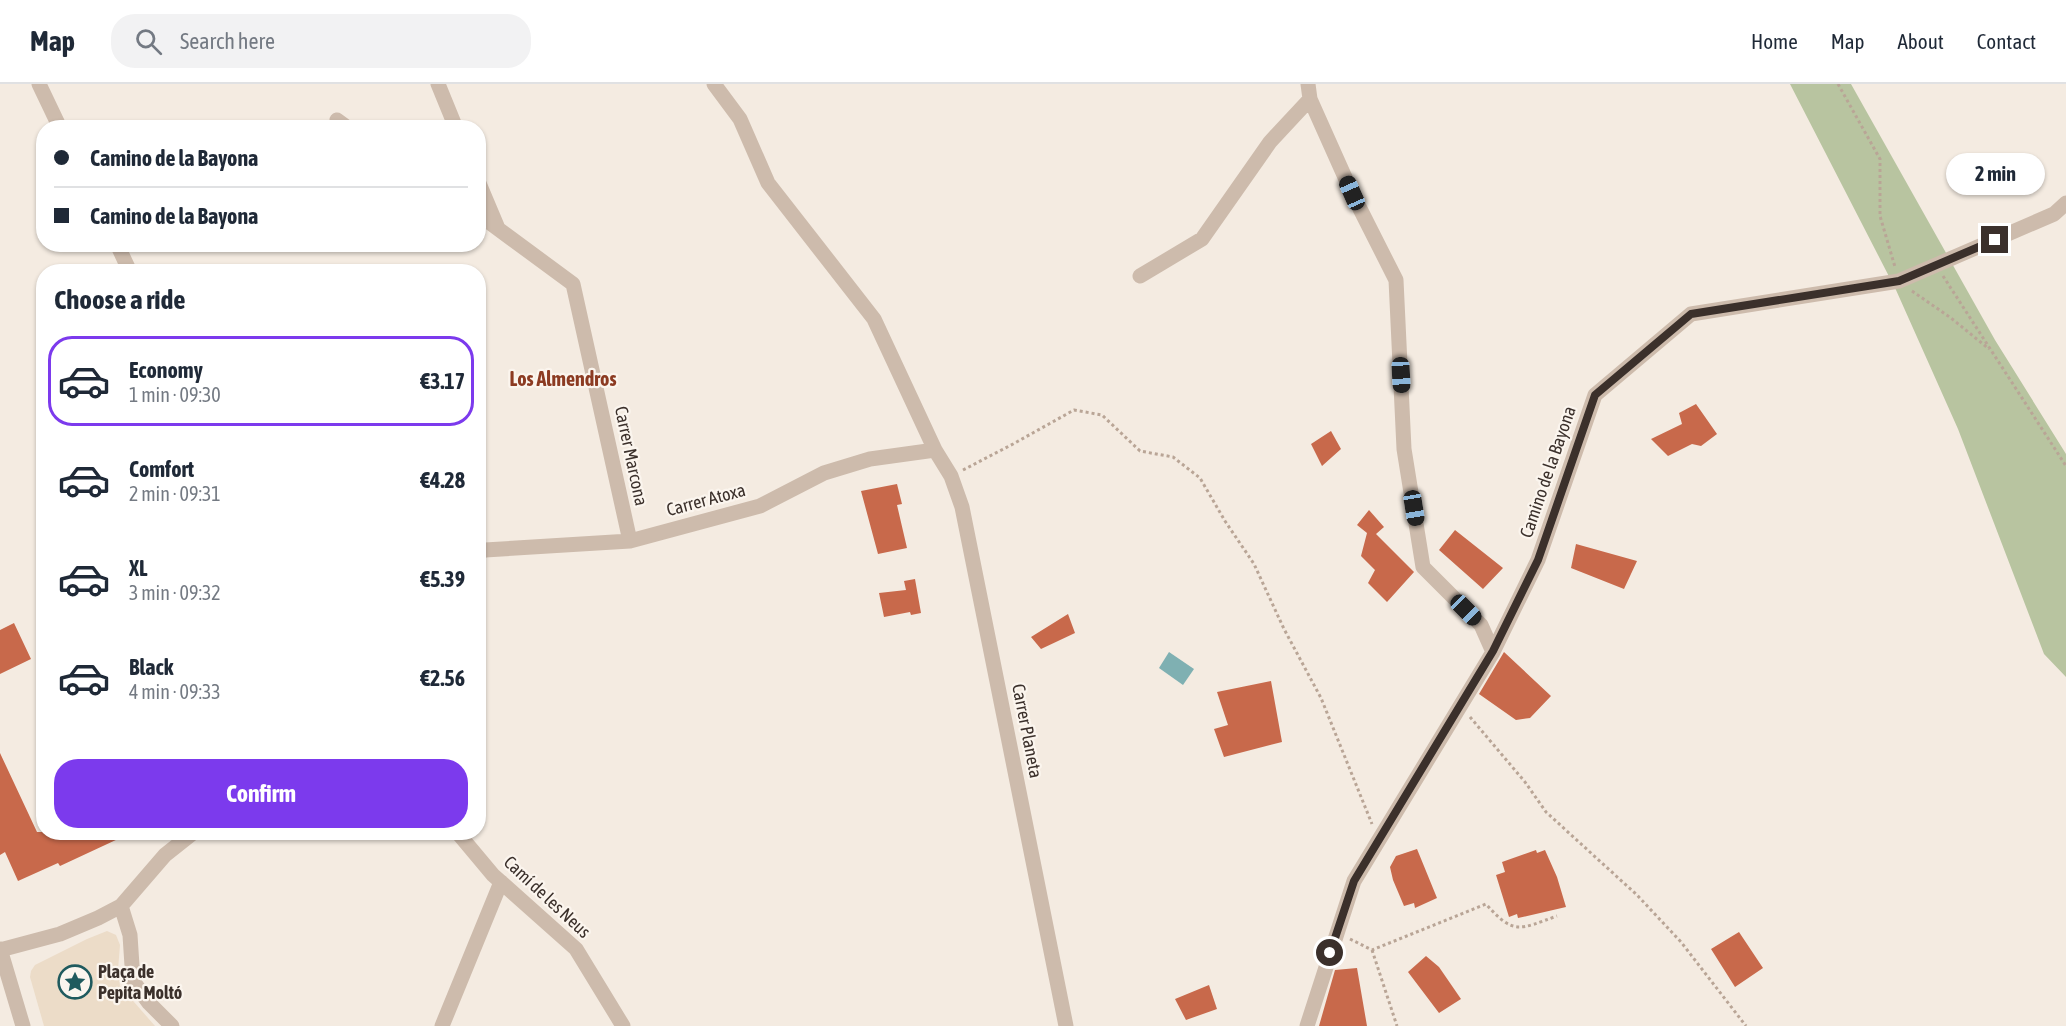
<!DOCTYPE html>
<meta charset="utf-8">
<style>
:root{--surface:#fff;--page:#f2f2f3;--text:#1f2937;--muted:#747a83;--line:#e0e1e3;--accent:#7c3aed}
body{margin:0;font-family:"Asap Condensed",sans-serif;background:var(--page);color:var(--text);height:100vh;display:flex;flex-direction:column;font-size:22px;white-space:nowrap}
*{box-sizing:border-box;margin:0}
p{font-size:20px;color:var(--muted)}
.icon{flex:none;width:33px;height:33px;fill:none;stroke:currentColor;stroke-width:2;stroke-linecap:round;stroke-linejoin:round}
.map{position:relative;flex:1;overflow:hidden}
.panel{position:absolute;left:36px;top:180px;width:450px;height:576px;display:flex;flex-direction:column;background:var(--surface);border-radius:24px;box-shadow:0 2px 4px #0004}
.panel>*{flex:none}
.hud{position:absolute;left:36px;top:36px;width:450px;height:132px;border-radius:24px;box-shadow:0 2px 4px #0004;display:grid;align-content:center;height:132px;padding:0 18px;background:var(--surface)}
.end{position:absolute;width:27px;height:27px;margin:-14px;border:8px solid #3b302b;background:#fff;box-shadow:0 0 0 3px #fff}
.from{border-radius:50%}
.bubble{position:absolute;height:42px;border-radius:21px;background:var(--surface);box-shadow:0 2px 4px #0004;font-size:20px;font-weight:700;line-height:42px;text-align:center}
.car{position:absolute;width:18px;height:36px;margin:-18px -9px;border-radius:8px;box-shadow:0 0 4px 2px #0007;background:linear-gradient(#222 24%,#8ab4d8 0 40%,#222 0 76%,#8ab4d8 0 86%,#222 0)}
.hud b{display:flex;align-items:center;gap:21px;height:57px;font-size:22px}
.hud b+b{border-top:2px solid var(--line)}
.hud i{width:15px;height:15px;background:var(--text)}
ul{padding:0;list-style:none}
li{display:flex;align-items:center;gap:18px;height:90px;margin:0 12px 9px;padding:0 6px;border:3px solid transparent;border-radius:24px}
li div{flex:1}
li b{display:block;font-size:22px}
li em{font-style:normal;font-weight:700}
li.on{border-color:var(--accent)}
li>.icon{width:54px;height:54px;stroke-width:1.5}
h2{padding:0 18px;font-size:27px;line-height:72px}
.cta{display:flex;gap:12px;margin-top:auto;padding:12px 18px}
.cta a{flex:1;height:69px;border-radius:24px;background:var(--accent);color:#fff;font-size:24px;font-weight:700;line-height:69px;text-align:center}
header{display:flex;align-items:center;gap:36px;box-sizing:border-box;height:84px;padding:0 30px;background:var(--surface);border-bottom:2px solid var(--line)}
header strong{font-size:28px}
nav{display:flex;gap:33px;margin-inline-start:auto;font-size:21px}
.search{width:420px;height:54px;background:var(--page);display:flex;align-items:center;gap:15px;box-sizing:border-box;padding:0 21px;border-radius:24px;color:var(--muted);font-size:22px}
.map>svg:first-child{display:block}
</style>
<header>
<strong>Map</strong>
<div class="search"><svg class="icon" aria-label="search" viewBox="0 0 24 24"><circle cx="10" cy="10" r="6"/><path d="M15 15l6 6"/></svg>Search here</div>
<nav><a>Home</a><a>Map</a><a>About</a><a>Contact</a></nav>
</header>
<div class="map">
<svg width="2066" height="942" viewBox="0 0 2066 942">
<rect width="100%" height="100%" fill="#f4ebe1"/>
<path fill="#b8c4a0" d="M1790 0H1851L1995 256 2066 370V593L2044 570 1958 345 1896 206Z"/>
<path fill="#ecdcc8" d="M107 847 116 851 120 861 118 886 120 902 155 942H44L30 893 31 887 35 881 87 855Z"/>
<path fill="#7fb0b2" d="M1169 568 1194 585 1183 601 1159 584Z"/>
<path fill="#c8694b" d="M1696 320 1717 350 1701 362 1692 360 1668 372 1651 355 1682 340 1679 329Z
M1331 347 1341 365 1322 382 1311 360Z
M897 400 902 420 897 421 907 464 878 470 861 407Z
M1369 426 1384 443 1376 450 1414 488 1387 518 1368 499 1375 486 1361 472 1367 449 1357 441Z
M1455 446 1503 484 1483 505 1439 466Z
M1576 460 1637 477 1624 505 1571 484Z
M915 495 921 529 911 531 910 528 884 533 879 509 906 506 904 497Z
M1068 530 1075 549 1041 565 1031 553Z
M14 539 31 575 0 590V546Z
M1504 568 1551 612 1530 634 1516 636 1479 610Z
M1271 597 1282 658 1224 673 1214 645 1228 641 1217 608Z
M0 669 37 748H133L60 782 58 779 18 797 5 768 0 771Z
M1417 765 1437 814 1415 824 1414 819 1404 822 1393 796 1390 783 1396 772Z
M1536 766 1537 769 1545 766 1557 793 1566 823 1518 834 1517 830 1509 833 1496 791 1505 788 1502 778Z
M1739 848 1763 884 1735 903 1711 865Z
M1426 872 1439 883 1461 915 1439 929 1408 888Z
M1357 884 1367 942H1319L1335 886Z
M1209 901 1217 925 1186 936 1175 915Z"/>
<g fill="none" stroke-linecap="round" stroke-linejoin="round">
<path stroke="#b9a596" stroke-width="3" stroke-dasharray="3 3" stroke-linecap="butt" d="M1838 0 1880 75V132L1895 183
M1943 192 2066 382
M1912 207 1951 234 1989 265
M963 386 1013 360 1074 326 1102 331 1140 367 1173 373 1200 394 1225 437 1254 480 1284 545 1321 614 1372 740
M1470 633 1525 698 1546 728 1637 811 1681 858 1746 942
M1350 855 1372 866 1486 820C1514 852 1520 845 1557 832
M1372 866 1397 942"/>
<path stroke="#cdbbac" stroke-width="15" d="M39 0 60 44
M438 0 456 44
M714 0 740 35 768 99 874 235 935 366 951 392 962 423 1066 942
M1308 0 1310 15 1352 109 1396 196 1404 365 1423 483 1481 541 1493 568
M337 36 348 44
M478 97 497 142
M478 130 573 200 630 457
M117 160 130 188
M1140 192 1202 155 1270 58 1310 15
M478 469 485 466 630 457 760 422 824 389 870 375 935 366
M457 748 493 791 576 865 623 942
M121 822 130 851 133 897 149 919 172 942
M0 865 23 942
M0 866 60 850 98 834 121 822 165 771 194 748
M442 942 501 798
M1307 942 1354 797 1493 568 1538 476 1595 311 1691 230 1899 197 2054 130 2066 119"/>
</g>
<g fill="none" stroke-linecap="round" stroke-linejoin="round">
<path stroke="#3b302b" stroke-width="8" d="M1330 869 1354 797 1493 567 1538 476 1595 311 1691 230 1899 197 1995 156"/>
</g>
<defs>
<g id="sight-ring" transform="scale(1.725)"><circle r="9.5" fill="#fbf5ee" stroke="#1f5a5e" stroke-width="1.5"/><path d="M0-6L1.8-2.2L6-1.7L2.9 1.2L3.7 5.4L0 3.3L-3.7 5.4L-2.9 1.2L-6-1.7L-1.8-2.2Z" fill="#1f5a5e"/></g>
</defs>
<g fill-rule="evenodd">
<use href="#sight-ring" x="75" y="898"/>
</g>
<g text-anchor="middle" stroke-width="4.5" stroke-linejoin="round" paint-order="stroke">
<g font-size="18" fill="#3b302b" stroke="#fbf5ee">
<text transform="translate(631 372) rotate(78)" y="6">Carrer Marcona</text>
<text transform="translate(1548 388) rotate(-71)" y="6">Camino de la Bayona</text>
<text transform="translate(706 416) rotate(-15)" y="6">Carrer Atoxa</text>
<text transform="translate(1027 647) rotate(79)" y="6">Carrer Planeta</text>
<text transform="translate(547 813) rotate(43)" y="6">Camí de les Neus</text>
</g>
<g font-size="18" font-weight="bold" fill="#3b302b" stroke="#fbf5ee" text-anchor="start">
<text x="98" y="894">Plaça de<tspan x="98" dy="21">Pepita Moltó</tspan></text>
</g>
<g font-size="20" font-weight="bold" fill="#8c3b22" stroke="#fbf5ee">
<text x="563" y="302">Los Almendros</text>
</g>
</g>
</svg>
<i class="end from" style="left:1330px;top:869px"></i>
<i class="end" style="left:1995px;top:156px"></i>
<div class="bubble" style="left:1946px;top:69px;width:99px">2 min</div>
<i class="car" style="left:1352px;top:109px;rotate:336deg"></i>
<i class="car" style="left:1401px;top:291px;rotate:177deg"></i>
<i class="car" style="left:1414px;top:424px;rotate:171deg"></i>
<i class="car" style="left:1466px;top:526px;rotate:135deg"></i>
<div class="hud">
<b><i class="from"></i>Camino de la Bayona</b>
<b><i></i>Camino de la Bayona</b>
</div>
<section class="panel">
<h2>Choose a ride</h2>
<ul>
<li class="on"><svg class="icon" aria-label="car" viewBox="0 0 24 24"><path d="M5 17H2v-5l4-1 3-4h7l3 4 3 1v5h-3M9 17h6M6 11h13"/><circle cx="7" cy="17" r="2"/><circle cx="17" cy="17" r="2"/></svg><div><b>Economy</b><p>1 min · 09:30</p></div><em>€3.17</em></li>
<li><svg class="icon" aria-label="car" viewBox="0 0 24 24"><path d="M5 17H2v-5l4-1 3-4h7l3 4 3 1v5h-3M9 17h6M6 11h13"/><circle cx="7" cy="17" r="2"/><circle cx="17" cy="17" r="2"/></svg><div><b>Comfort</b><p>2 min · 09:31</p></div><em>€4.28</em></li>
<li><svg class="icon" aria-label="car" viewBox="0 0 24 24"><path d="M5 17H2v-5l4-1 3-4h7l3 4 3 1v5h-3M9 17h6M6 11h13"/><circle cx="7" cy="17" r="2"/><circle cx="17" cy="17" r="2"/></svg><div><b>XL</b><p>3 min · 09:32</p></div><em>€5.39</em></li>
<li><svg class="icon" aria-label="car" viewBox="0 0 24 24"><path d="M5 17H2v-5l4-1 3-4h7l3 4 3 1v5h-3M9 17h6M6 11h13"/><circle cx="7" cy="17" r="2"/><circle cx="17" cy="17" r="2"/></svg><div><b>Black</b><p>4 min · 09:33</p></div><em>€2.56</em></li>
</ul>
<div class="cta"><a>Confirm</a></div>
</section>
</div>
